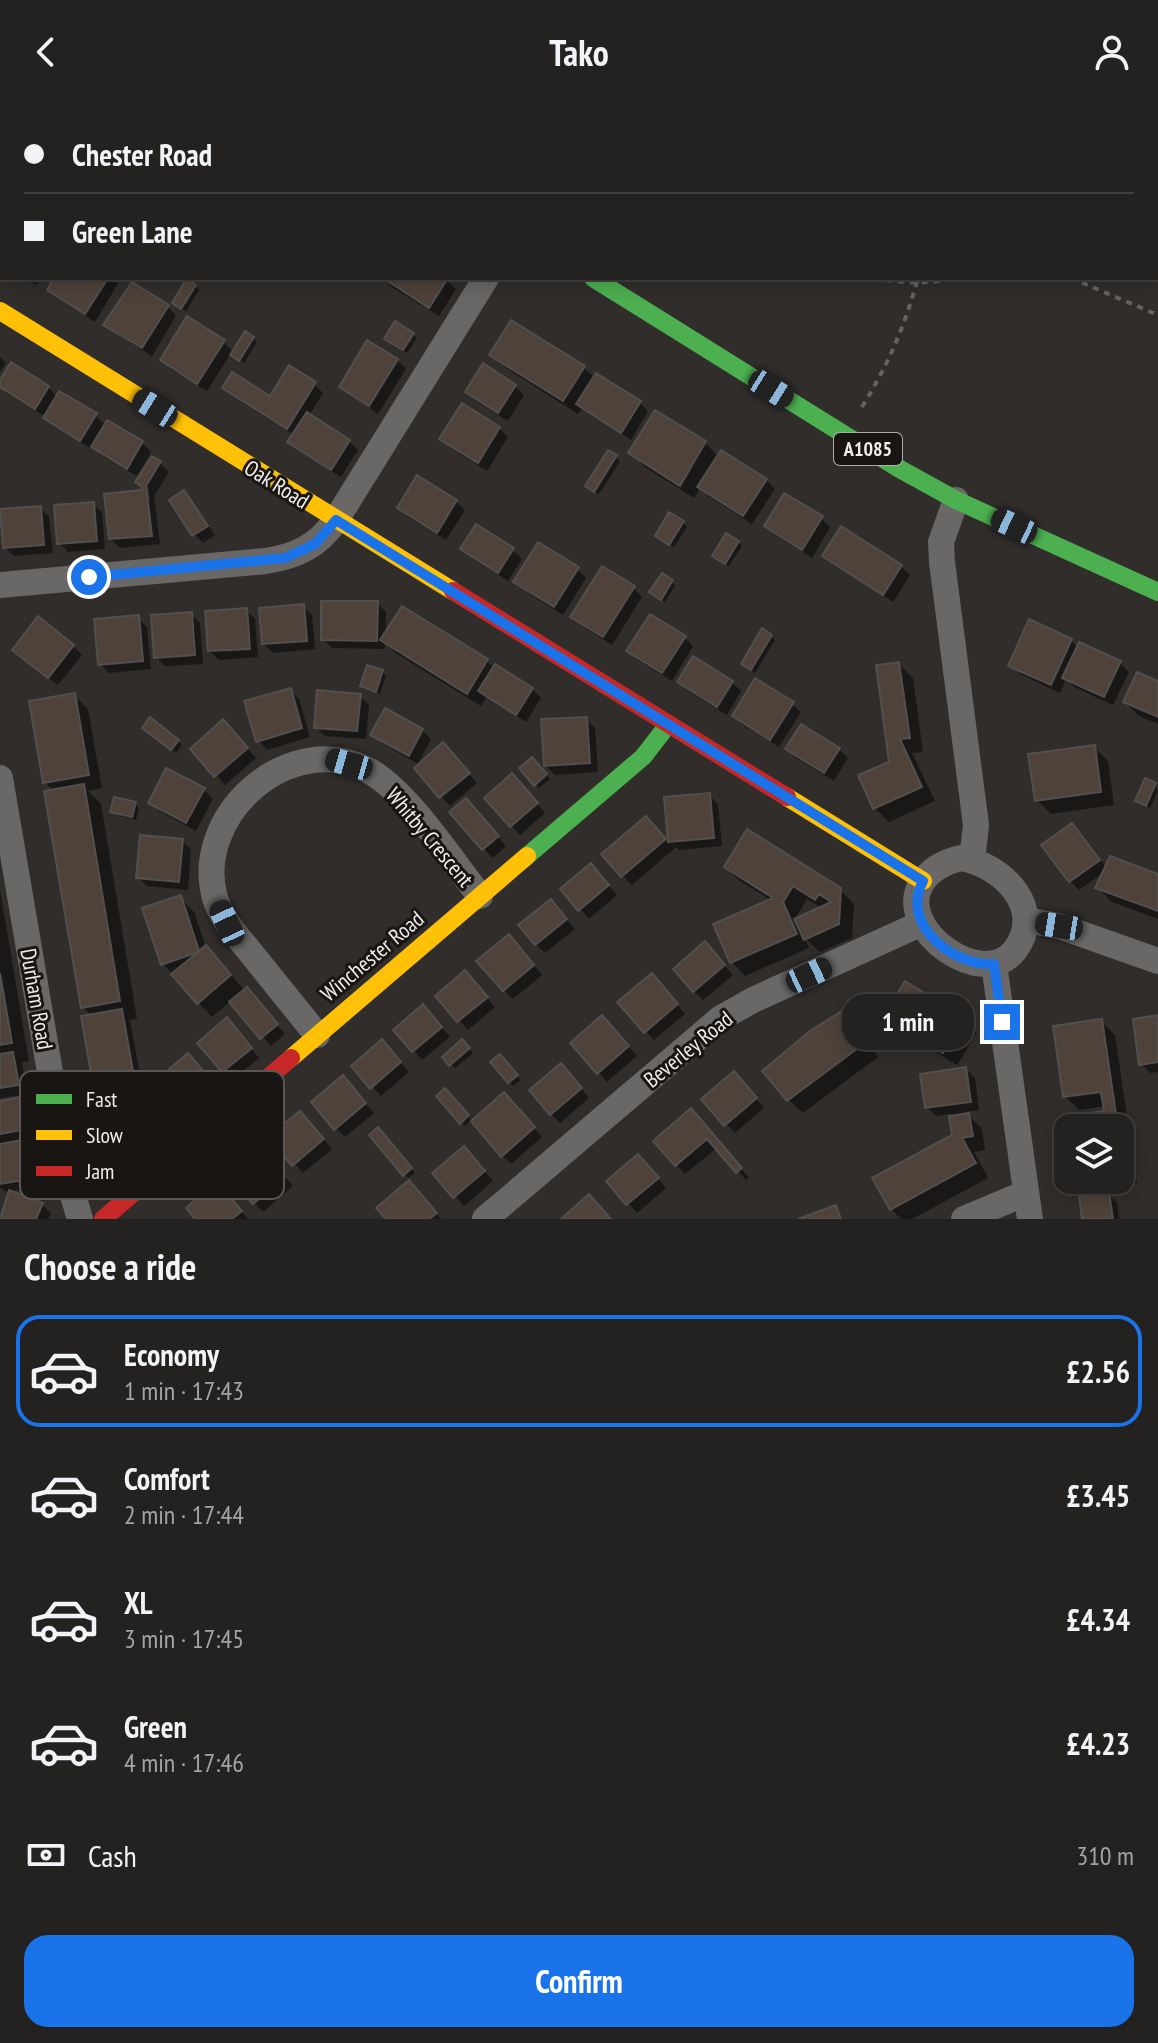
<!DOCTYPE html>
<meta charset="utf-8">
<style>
:root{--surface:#242220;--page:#302f2d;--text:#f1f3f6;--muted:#a3a4a5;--line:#413f3e;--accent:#1a73e8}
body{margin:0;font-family:"PT Sans Narrow",sans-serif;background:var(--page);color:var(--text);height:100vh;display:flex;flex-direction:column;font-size:30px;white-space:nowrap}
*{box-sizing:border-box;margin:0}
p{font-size:26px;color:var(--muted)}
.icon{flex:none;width:44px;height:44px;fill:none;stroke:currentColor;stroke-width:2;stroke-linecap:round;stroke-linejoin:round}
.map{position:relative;height:1115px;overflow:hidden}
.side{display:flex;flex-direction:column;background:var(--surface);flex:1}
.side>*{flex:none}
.top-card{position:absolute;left:0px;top:0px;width:1158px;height:176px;box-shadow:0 4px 20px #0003,0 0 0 2px var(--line);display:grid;align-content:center;height:176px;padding:0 24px;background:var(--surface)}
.buttons{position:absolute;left:1054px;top:1010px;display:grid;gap:16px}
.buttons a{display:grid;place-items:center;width:80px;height:80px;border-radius:16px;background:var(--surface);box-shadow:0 4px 20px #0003,0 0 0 2px var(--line);font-size:40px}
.end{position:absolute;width:36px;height:36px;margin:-18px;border:10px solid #1a73e8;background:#fff;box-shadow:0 0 0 4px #fff}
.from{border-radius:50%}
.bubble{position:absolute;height:56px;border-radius:24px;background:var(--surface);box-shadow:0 4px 20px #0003,0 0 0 2px var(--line);font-size:26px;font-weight:800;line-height:56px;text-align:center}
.car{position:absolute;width:24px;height:48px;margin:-24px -12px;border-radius:10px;box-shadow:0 0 6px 2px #0007;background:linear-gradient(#222 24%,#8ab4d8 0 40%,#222 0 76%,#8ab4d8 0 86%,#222 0)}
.top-card b{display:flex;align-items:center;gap:28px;height:76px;font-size:30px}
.top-card b+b{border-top:2px solid var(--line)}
.top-card i{width:20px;height:20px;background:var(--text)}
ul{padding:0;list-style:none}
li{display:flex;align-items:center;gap:24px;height:112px;margin:0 16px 12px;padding:0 8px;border:4px solid transparent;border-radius:24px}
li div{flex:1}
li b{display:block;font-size:30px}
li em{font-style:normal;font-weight:800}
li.current{border-color:var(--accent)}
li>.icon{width:72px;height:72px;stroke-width:1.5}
h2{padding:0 24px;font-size:36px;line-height:96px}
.pay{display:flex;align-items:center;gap:20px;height:88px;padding:0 24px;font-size:30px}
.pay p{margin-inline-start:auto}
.action{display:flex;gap:16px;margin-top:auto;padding:16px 24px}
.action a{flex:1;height:92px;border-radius:24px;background:var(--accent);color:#fff;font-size:32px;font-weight:800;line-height:92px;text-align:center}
header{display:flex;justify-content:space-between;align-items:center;height:104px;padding:0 24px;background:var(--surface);font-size:36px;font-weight:800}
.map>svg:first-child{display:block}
</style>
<header><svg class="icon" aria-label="back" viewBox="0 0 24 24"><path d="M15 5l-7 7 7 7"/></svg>Tako<svg class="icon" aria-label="person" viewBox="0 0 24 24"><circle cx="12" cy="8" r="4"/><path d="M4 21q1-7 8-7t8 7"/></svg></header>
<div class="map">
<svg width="1158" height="1115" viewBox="0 0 1158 1115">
<rect width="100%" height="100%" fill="#302d2b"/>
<path fill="#2b0f04" d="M954 0H1158V149L1156 2Z"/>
<path fill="#0007" fill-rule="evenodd" d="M0 0 37 2H2V53Z
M87 0H167L170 2H89Z
M1 76 2 77V101L0 100Z
M25 174H41L36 181Z
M57 174H118L120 176 95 218 58 194 49 186Z
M444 174 456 185 439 212 393 184 384 175Z
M195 182 199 186 186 207 178 203Z
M168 203 176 212 152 252 115 229 106 221Z
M512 218 584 264 595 274 639 298 648 307 631 336 582 303 578 310 506 264 492 250Z
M413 230 417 234 407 249 391 238Z
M253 234 257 238 244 259 231 249 207 287 171 265 162 256 223 238 234 248Z
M0 253 6 259 0 268Z
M397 256 406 265 378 310 342 283Z
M0 280 48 283 58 294 95 311 106 322 108 318 142 339 151 348 137 372 102 352 92 341 90 344 55 323 46 313 8 290Z
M314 280 323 289 309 312 349 337 358 346 341 373 299 347 290 338 294 331 234 293 225 284 270 295Z
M515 282 524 291 508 317 476 297 467 288Z
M656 308 705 339 719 353 766 376 775 385 752 420 708 392 700 384 694 394 645 363 631 349Z
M499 324 508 333 487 367 451 344 442 335Z
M609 349 620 357 599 390 592 386Z
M160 359 169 368 154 392 160 440 120 444 111 435ZM148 382 150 397 146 398 144 386Z
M184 388 215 431 203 439 194 430Z
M456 397 465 406 446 436 408 413 399 404Z
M93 400 102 409 105 445 68 448 59 439Z
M40 404 49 413 53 449 14 452 5 443Z
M821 414 830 423 812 454 776 431 767 422Z
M683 419 687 423 674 443 661 436Z
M477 423 513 446 522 455 508 477 472 454 463 445Z
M738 438 742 442 729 462 718 455Z
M824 451 901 462 910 471 893 498 833 460Z
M577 465 586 474 563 511 525 487 516 478Z
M672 478 675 482 665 498 656 492Z
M633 484 642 493 612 541 581 521 572 512Z
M377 499 386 508V532L487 557 495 565 532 585 541 594 526 618 487 593 481 602 397 550 385 539V545L332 544 323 535Z
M303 502 312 511 315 545 273 549 264 540Z
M246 506 255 515 258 553 219 556 209 547Z
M191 510 200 519 203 560 165 562 156 553Z
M138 514 147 523 151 565 109 569 100 560Z
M771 532 775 536 755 569 743 560Z
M684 533 693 542 672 577 638 556 629 547Z
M1071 536 1078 544 1120 559 1129 568 1113 601 1074 583 1066 575 1060 589 1020 570 1011 561Z
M73 542 82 551 58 581 23 555Z
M899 560 913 574 923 648 912 649 935 697 889 718 875 704 861 672 891 659Z
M382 568 386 572 380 590 362 582Z
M679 578H732L741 587 727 611 688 587Z
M1158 579V620L1139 612 1125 598Z
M290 586 299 595 310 633 267 646 258 636Z
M74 591 88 605 102 684 88 687 101 700 137 915 130 916 141 976 103 983 94 974 92 912 83 903 54 687 45 678Z
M360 592 369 601 366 635 325 632 316 623Z
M792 600 801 608 779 643 743 621 734 612Z
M586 615 595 624 598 668 555 671 546 662Z
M422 626 431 635 418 660 382 639 373 630Z
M149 627 178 637 182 641 176 649Z
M232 627 256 654 225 681 193 645Z
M1094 643 1108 657 1114 701 1051 710 1037 696Z
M787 645H839L848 654 834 677 796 654Z
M452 650 477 679 450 702 416 664Z
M532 655 550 675 539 684 522 665Z
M521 681 545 709 520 731 486 694Z
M1155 681 1158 687 1150 704 1138 697Z
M204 686 213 695 196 727 159 707 150 698Z
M709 691 718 700 722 742 679 746 676 743 632 781 623 772 655 723 670 741 666 695Z
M135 700 139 704 136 716 117 711 113 707Z
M475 706 506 742 493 754 484 745Z
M1072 721 1107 764 1158 772V815L1112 798 1098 784 1106 767 1079 786 1070 777 1044 742Z
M182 737 191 746 188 786 147 782 138 773Z
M726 763 840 786 854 800 852 834 820 848 805 834 809 844 745 872 732 858 772 797 740 777ZM807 795 822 804 793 818Z
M599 771 617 791 589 815 563 785Z
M0 786 29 957 22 958 27 990 0 994Z
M180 794 194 808 206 844 285 930 271 942 231 897 212 913 163 860Z
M559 806 575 825 545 849 536 840Z
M517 842 542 871 513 895 504 886Z
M714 849 733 871 703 896 694 887Z
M474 878 495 903 468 926 438 892Z
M906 880 963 915 977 928 957 961 900 926 886 912Z
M661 881 685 910 654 936 646 927Z
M845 908 859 922 878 953 803 1009 789 996Z
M432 912 450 933 422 956 396 926Z
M1158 913V968L1150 969 1141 960Z
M1101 917 1115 931 1137 1080 1093 1087 1082 1076H1120V1024H1072L1106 1009 1105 1002 1079 1006 1065 992Z
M611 922 637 952 607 978 573 939Z
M236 925 259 954 232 976 200 939Z
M462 937 473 949 455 964 444 953Z
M391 947 409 968 381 992 354 962Z
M500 952 521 976 513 982 493 959Z
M197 961 220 987 181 1020 172 1011Z
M966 965 975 974 979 1006 965 1008 982 1025 985 1046 974 1048 988 1074 912 1115H901L891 1105 954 1032 951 1010 936 1012 927 1003Z
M570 971 589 994 560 1019 551 1010Z
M743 979 764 1004 735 1029 726 1020Z
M351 983 374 1009 345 1033 336 1024Z
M445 987 471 1016 465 1022 438 992Z
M20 995 30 1004 35 1034 26 1036 36 1046 43 1082 6 1088 0 1083V999Z
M513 1000 542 1033 511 1060 502 1051Z
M700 1015 749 1074 746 1076 717 1044 685 1070 656 1037Z
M309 1018 332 1045 303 1069 271 1034Z
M381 1030 415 1069 408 1074 371 1031Z
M267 1053 293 1082 263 1108 229 1070Z
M473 1053 493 1077 464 1102 435 1069Z
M647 1061 666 1084 637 1109 608 1077Z
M418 1088 441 1115H388Z
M225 1089 248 1115H198Z
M1108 1090 1117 1099 1119 1115H1084Z
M41 1100 51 1109 48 1115H0Z"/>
<path fill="#4e423a" stroke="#52504e" stroke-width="2" d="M0 0H37L2 2V52Z
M85 0H139L138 2Z
M54 174H108L85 210 47 186Z
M187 174 196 181 181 205 172 199Z
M383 174H448L429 204Z
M132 178 169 201 142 244 103 221Z
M187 212 225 236 197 280 160 256Z
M511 216 585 262 563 297 489 251Z
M395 217 414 229 403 246 384 235Z
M245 227 254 233 239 257 230 251Z
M367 236 398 255 369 302 339 283Z
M11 258 49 282 35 305 0 283V276Z
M483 259 516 281 498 309 465 288Z
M289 261 316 278 287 325 222 284 232 268 270 292Z
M596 269 641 297 621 329 576 300Z
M59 287 97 309 80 337 43 314Z
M462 299 500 323 478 359 439 335Z
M655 306 706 337 680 382 628 349Z
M307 308 350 336 331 366 287 338Z
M107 316 143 337 127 365 91 343Z
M608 346 617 351 594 388 585 382Z
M721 346 767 375 743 412 697 383Z
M152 352 161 357 146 382 152 432 109 435 104 390 141 386 142 383 135 378Z
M417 371 457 396 437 429 397 404Z
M184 386 208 422 192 432 169 396Z
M784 389 823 412 802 446 764 422Z
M94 398 97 437 57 440 54 401Z
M41 402 44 441 3 444 0 405Z
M669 408 684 417 669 441 655 432Z
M476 420 514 444 498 469 460 445Z
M841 422 902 461 883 491 822 452Z
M726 429 739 437 725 460 712 452Z
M538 438 579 463 554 503 513 478Z
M602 462 635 482 603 533 570 513Z
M662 469 673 476 661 496 649 488Z
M321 497H378L377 537 321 536Z
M304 500 307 537 262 540 259 504Z
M402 502 488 555 467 590 380 536Z
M247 504 250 545 208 547 205 507Z
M192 508 195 551 154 554 151 511Z
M650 510 686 532 662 569 626 547Z
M139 511 143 557 98 561 94 515Z
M38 512 74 541 48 574 12 546Z
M1029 515 1072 535 1051 581 1008 562Z
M762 524 772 531 751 566 741 560Z
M1079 538 1121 557 1104 593 1062 574Z
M693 552 733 577 717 603 677 578Z
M899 558 910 634 900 635 922 683 873 705 858 671 889 658 876 561Z
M495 560 533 584 516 611 478 587Z
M367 561 383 566 376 588 360 582Z
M1137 568 1158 577V613L1123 598Z
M755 574 794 598 770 636 732 612Z
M291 584 302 624 256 638 244 597Z
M317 586 361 590 357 627 314 624Z
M75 589 89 671 43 679 29 597Z
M385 604 423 625 409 652 370 631Z
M150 613 179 636 171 646 142 624Z
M587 613 590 659 544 662 541 615Z
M223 615 248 644 214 673 190 645Z
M801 620 840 644 824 669 785 645Z
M443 638 470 669 439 694 414 664Z
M1095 641 1101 688 1035 697 1028 650Z
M532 653 547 670 534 682 519 664Z
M166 664 205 684 186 719 148 699Z
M512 669 538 699 510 723 484 694Z
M1145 674 1156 679 1146 702 1135 697Z
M84 680 120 897 81 904 44 687Z
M710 689 714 734 668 738 664 693Z
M114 693 136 698 132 713 110 708Z
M466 694 499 732 482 746 449 708Z
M646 712 666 735 621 773 601 750Z
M1072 719 1100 756 1069 778 1041 741Z
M747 725 841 784 839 820 804 836 794 815 831 798 819 790 815 796 793 782 783 798 797 830 730 859 713 820 773 794 724 763Z
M140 731 183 735 179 778 136 774Z
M1110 752 1158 770V807L1095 784Z
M591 759 609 781 578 807 560 785Z
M181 791 199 847 206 841 231 871 197 900 171 870 198 848 161 861 142 804Z
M551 795 567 815 535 841 518 821Z
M509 830 534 861 503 887 476 857Z
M705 837 725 861 693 888 673 865Z
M465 866 488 893 457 918 435 892Z
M0 869 12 939 0 941Z
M652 869 678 900 644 929 617 898Z
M905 877 964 913 943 949 884 912Z
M247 883 278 920 260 935 229 898Z
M423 900 442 923 412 948 393 926Z
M122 905 133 967 92 975 81 912Z
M845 905 866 938 787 997 762 967 810 927Z
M602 911 629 942 597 970 570 939Z
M1158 911V958L1139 961 1133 915Z
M227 913 252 944 222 968 197 939Z
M1102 915 1118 1024H1070L1068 1012 1104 1007 1101 988 1063 993 1053 922Z
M382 935 401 958 370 985 351 962Z
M462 935 470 944 449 962 442 953Z
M13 948 19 981 0 984V950Z
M188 949 212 977 171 1012 147 984Z
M500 950 518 971 508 979 490 958Z
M561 959 582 984 550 1011 529 986Z
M966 963 971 998 925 1004 920 970Z
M734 967 757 994 724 1022 701 995Z
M343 971 366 999 334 1026 311 998Z
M445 984 469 1011 460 1020 436 992Z
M504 988 535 1023 501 1053 471 1017Z
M21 993 27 1025 0 1030V997Z
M691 1004 742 1064 736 1069 707 1035 675 1062 653 1037Z
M300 1007 324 1035 292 1062 268 1033Z
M969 1009 973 1032 962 1034 976 1059 890 1106 872 1074 952 1031 949 1012Z
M378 1023 412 1064 403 1072 369 1031Z
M28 1035 35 1074 0 1080V1040Z
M259 1042 285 1072 253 1100 226 1069Z
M464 1042 485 1067 453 1094 432 1069Z
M638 1050 659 1074 626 1101 606 1077Z
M409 1076 437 1109 429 1115H386L376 1104Z
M216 1077 242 1107 232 1115H195L186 1104Z
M9 1086 43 1099 36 1115H0Z
M1109 1088 1113 1115H1082L1079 1092Z
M589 1090 611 1115H561Z
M836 1101 841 1115H798Z"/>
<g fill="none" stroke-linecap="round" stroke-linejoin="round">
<path stroke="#656362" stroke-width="4" stroke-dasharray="6 6" stroke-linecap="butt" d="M563 0 566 2
M850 0 851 2
M862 174 917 179 971 174
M1071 174 1158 211
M862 303C889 259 904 224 918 174"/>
<path stroke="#696867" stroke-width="26" d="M956 396 941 438 942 458 976 721 972 756
M0 481 266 457C297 452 318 442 336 416L486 174
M0 674 68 1074 80 1115
M961 754C1002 761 1046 804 1015 846 984 888 895 826 921 780 930 765 944 758 961 754Z
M1026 816 1059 822 1158 857
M994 860 1030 1115
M317 931C296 905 276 880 255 854 241 836 222 817 215 794 192 712 288 626 366 665 406 685 451 756 480 792
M485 1115 721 914 753 896 920 820
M964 1115 1026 1089"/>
<path stroke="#4caf50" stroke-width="18" d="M313 0 317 2
M593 174 898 364 956 396 1158 488
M527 752 643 653 667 622"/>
<path stroke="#ffc107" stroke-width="18" d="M0 207 453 487
M787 693 923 777
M291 954 527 752"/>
<path stroke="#c62828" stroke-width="18" d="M453 487 787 693
M103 1115 291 954"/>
</g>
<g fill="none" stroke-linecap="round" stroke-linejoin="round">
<path stroke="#1a73e8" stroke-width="10" d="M89 473 285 454 315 440 336 416 923 777C900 821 953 862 994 860L1002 918"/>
</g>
<g text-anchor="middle" stroke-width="6" stroke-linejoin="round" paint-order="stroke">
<rect fill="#181513" stroke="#afacaa" stroke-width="2" x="834" y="329" width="68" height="32" rx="6"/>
<g font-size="20" font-weight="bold" fill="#f0ecea">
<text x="868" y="352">A1085</text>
</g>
<g font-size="22" fill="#f0ecea" stroke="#181513">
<text transform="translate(277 380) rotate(32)" y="8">Oak Road</text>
<text transform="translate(430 733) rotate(50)" y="8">Whitby Crescent</text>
<text transform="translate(372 852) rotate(-40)" y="8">Winchester Road</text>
<text transform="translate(37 895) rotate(80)" y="8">Durham Road</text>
<text transform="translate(688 945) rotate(-39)" y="8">Beverley Road</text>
</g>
</g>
<rect x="20" y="967" width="264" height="128" rx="12" fill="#181513" stroke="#595654" stroke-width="2"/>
<rect x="36" y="990" width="36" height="10" fill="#4caf50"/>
<rect x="36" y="1026" width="36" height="10" fill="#ffc107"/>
<rect x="36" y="1062" width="36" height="10" fill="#c62828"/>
<g font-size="22" fill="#f0ecea">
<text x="86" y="1003">Fast</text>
<text x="86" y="1039">Slow</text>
<text x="86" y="1075">Jam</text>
</g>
</svg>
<div class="buttons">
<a><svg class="icon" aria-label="layers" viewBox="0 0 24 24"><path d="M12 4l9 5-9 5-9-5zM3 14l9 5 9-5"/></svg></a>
</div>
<i class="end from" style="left:89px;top:473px"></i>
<i class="end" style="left:1002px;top:918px"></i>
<div class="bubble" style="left:842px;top:890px;width:132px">1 min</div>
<i class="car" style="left:771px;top:285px;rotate:122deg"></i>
<i class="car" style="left:155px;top:304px;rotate:302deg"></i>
<i class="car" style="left:1014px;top:422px;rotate:295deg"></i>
<i class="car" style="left:349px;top:660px;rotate:286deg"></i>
<i class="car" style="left:227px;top:819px;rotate:335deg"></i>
<i class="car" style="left:1059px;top:822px;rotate:279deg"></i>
<i class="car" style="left:809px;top:871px;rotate:65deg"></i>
<div class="top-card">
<b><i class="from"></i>Chester Road</b>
<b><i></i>Green Lane</b>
</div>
</div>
<section class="side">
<h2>Choose a ride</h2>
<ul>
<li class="current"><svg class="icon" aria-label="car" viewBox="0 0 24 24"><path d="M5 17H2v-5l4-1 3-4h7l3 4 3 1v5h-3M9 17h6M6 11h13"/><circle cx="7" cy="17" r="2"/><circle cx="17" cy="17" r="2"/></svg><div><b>Economy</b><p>1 min · 17:43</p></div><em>£2.56</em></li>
<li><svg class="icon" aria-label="car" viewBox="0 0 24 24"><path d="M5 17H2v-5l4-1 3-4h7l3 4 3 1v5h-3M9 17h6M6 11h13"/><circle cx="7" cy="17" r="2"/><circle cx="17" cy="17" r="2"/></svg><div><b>Comfort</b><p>2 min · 17:44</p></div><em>£3.45</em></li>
<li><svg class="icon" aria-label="car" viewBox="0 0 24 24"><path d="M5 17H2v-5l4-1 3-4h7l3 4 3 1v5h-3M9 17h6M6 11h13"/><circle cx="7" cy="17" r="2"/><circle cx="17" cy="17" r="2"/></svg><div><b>XL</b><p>3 min · 17:45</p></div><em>£4.34</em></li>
<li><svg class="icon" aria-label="car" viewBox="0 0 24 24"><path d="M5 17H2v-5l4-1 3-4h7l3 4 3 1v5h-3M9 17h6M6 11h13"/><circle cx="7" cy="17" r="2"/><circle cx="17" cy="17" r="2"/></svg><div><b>Green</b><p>4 min · 17:46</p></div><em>£4.23</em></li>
</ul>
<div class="pay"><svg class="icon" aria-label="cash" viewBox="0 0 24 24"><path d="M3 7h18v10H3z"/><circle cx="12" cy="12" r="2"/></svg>Cash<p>310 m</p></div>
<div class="action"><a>Confirm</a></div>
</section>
